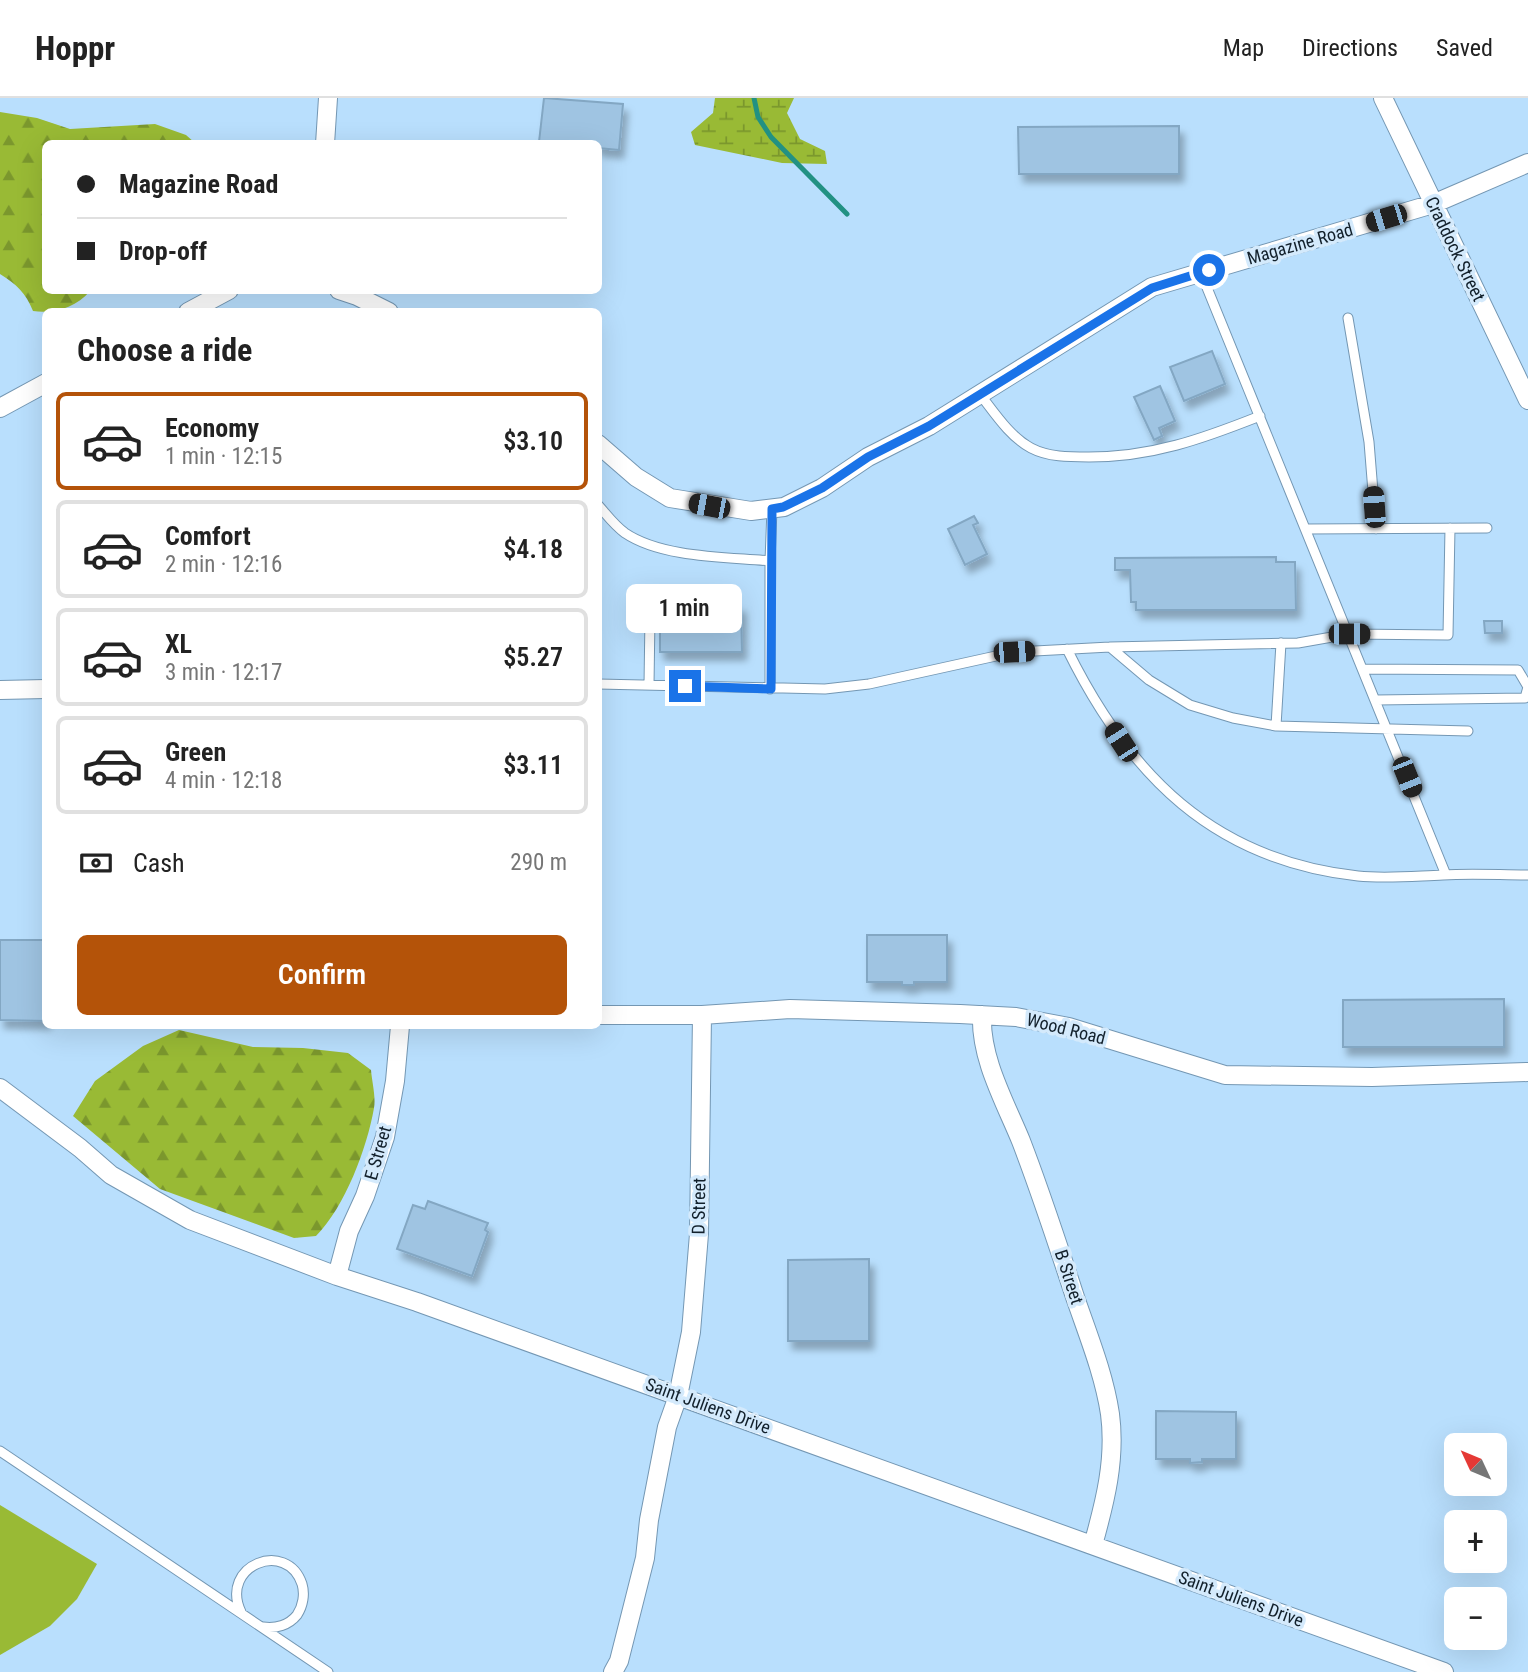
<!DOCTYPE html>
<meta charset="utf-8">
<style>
:root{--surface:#fff;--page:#f6f6f6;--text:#222;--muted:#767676;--line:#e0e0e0;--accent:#b45309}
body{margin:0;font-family:"Roboto Condensed",sans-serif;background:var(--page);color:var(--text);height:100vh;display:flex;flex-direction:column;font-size:26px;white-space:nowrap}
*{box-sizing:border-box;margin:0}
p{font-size:23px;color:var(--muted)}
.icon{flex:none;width:38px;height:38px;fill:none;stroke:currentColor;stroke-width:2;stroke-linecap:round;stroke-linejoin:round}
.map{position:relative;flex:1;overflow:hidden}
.side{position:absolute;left:42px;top:210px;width:560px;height:721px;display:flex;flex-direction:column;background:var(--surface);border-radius:10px;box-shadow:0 7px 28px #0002}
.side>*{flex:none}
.guide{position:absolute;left:42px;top:42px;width:560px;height:154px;border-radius:10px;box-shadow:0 7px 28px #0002;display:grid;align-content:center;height:154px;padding:0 35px;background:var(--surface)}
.needle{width:46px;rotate:314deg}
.buttons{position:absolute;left:1444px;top:1335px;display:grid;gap:14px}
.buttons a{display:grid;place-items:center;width:63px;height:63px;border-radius:10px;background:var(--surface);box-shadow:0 7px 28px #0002;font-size:35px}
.end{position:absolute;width:32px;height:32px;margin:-16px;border:9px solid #1a73e8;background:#fff;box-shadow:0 0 0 4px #fff}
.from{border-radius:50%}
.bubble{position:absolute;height:49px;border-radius:10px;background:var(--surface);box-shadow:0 7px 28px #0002;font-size:23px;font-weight:600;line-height:49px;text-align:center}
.car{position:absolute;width:21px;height:42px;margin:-21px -10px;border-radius:9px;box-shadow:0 0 5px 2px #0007;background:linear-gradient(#222 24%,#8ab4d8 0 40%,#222 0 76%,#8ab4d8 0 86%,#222 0)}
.guide b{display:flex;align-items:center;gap:24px;height:66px;font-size:26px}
.guide b+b{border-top:2px solid var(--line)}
.guide i{width:18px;height:18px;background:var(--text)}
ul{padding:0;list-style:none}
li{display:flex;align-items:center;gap:21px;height:98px;margin:0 14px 10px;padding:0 21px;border:4px solid var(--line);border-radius:10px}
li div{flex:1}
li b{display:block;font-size:26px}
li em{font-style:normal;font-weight:600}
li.selected{border-color:var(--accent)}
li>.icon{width:63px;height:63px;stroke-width:1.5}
h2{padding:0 35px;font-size:32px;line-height:84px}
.pay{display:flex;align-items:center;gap:18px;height:77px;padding:0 35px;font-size:26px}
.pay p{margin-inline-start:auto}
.cta{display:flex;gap:14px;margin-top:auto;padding:14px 35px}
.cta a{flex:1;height:80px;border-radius:10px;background:var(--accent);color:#fff;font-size:28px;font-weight:600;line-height:80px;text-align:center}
header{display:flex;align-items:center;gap:42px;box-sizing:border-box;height:98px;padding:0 35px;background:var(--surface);border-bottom:2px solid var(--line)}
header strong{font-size:33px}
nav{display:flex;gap:38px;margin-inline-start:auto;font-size:24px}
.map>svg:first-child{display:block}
</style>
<header>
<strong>Hoppr</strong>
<nav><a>Map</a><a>Directions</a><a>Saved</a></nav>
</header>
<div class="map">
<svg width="1528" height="1574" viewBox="0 0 1528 1574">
<defs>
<pattern id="forest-firs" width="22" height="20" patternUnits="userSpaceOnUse" patternTransform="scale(1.75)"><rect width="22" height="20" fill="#99ba35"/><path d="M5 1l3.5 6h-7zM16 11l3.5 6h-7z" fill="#7b972d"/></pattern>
<pattern id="wetland-marsh" width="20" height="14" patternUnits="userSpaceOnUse" patternTransform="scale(1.75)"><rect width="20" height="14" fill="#99ba35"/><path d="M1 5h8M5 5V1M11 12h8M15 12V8" fill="none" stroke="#7b972d"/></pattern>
<filter id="shadow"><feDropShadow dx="4.5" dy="8" stdDeviation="3.5" flood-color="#0004"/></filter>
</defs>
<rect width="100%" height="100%" fill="#b9dffd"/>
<path fill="#99ba35" d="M0 1407 97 1466 77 1501 50 1528 0 1557Z"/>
<path fill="url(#forest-firs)" d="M0 14 37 20 70 31 155 26 186 37 195 45 46 46V192L90 193C76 210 53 216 33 213 26 195 16 186 0 176Z
M179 932 253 949 303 950 348 955 371 972C372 984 376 999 374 1010 367 1050 345 1109 316 1138L294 1140 160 1091 73 1018 95 983 143 948Z"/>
<path fill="url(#wetland-marsh)" d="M715 0H794L787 15 800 41 825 53 827 66 782 65 695 47 691 34 713 15Z"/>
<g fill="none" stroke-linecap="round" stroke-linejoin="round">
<path stroke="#229183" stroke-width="5" d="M754 0 758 19 771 39 847 116"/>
</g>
<path fill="#9fc4e2" stroke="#83a7c3" stroke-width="2" filter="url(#shadow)" d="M544 0 623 6 619 52 598 50V46L539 44Z
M1179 28V76H1019L1018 29Z
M1212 253 1225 286 1184 303 1170 269Z
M1160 288 1175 323 1159 330 1162 338 1154 342 1134 299Z
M974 418 978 425 973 427 987 456 965 467 948 431Z
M1276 459V464H1295L1296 512H1136V504H1131L1130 472H1115V460Z
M660 507H741L742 554H660Z
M1484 523H1502V535H1485Z
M867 837H947V884H914V887H902V884H867Z
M0 842H46V923L0 922Z
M1504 901V949H1343V902Z
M428 1103 488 1125 485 1132 488 1134 472 1178 397 1151 413 1107 425 1111Z
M869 1161V1243H788V1162Z
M1156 1313 1236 1314V1361H1202V1364L1190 1365V1361H1156Z"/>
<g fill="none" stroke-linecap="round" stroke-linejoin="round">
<g stroke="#7497b3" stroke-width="11">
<path id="service" d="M1201 175 1446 777
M1348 220 1369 344 1376 431
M979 295C994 314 1009 338 1031 350 1048 359 1069 359 1089 359 1152 359 1202 341 1260 318
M598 407C607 417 614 427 625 435 662 460 727 459 770 463L772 411
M1306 431 1487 430
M770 463V591
M1110 549 1149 582 1190 607 1233 620 1276 628 1468 633
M1067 551C1129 677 1213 762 1358 778 1386 781 1415 778 1443 777 1471 775 1500 777 1528 777
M1363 571 1518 572 1528 589 1525 600 1376 602
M598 586 825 591 869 586 1014 554 1110 549 1298 545 1349 536 1448 537 1450 430
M649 587 650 518
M1276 628 1281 545
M0 1353 328 1574
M241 1514C219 1467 287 1441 302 1486 305 1496 303 1508 297 1517 289 1527 276 1531 263 1529"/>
</g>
<g stroke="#7497b3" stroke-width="20">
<path id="minor" d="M1383 0 1528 302
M325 46 328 0
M339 192 357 198 389 214
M188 214 229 192
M0 310 46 285
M598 346 636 379 670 400 751 413 784 409 822 390 868 359 929 328 1152 189 1433 106 1528 65
M0 592 46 591
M598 917H702L790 911 960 916 1016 919 1069 929 1225 977 1372 979 1528 974
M982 917C980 960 1005 1004 1021 1043 1041 1095 1058 1147 1075 1199 1088 1237 1104 1276 1110 1316 1116 1361 1105 1404 1093 1447
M0 990 80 1050 111 1077 190 1122 337 1178 417 1204 1444 1574
M337 1178 349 1133 365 1098 385 1039 395 983 400 928
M613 1574 619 1563 645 1460 649 1422 667 1329 678 1298 691 1234 699 1136 702 917"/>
</g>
<use href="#service" stroke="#fff" stroke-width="9"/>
<use href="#minor" stroke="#fff" stroke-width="18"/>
</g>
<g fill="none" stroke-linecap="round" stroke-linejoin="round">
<path stroke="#1a73e8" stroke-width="9" d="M685 588 771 591 772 411 783 409 822 390 868 359 929 328 1152 190 1209 172"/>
</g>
<g text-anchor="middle" stroke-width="7" stroke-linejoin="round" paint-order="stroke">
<g font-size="18" fill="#12202b" stroke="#d4eafc">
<text transform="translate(1300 146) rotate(-16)" y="6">Magazine Road</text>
<text transform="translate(1455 151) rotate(64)" y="6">Craddock Street</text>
<text transform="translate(1066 931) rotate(14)" y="6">Wood Road</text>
<text transform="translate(378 1055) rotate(-74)" y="6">E Street</text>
<text transform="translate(699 1108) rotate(-89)" y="6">D Street</text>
<text transform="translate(1069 1179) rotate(72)" y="6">B Street</text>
<text transform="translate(708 1308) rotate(20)" y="6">Saint Juliens Drive</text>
<text transform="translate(1241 1501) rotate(20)" y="6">Saint Juliens Drive</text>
</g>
</g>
</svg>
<div class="buttons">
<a><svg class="needle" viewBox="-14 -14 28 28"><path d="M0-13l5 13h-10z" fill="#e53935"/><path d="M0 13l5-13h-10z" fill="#767676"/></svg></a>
<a>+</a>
<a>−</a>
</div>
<i class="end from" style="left:1209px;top:172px"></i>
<i class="end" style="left:685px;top:588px"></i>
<div class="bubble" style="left:626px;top:486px;width:116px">1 min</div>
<i class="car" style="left:1386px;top:120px;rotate:253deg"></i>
<i class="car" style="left:709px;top:408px;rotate:281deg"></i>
<i class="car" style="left:1374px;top:409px;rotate:356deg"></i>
<i class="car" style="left:1349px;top:536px;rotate:90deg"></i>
<i class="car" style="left:1014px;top:554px;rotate:87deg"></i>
<i class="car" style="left:1121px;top:644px;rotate:327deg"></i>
<i class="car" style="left:1407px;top:679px;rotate:158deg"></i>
<div class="guide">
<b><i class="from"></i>Magazine Road</b>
<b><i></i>Drop-off</b>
</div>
<section class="side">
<h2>Choose a ride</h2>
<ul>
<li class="selected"><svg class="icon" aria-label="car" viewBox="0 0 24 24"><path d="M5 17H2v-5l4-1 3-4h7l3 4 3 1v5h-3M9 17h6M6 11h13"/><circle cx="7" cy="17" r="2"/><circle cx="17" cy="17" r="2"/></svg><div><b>Economy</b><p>1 min · 12:15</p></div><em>$3.10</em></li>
<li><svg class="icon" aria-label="car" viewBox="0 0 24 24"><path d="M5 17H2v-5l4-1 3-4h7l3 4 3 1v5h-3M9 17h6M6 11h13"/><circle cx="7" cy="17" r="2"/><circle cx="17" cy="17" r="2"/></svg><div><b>Comfort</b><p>2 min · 12:16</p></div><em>$4.18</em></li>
<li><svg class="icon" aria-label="car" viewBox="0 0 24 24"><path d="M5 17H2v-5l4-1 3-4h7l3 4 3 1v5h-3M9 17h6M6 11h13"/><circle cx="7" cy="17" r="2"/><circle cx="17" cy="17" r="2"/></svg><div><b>XL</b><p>3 min · 12:17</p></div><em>$5.27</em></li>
<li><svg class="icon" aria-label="car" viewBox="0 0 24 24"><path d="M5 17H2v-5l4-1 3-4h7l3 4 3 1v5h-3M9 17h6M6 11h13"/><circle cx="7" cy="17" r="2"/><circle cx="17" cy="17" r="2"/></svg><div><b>Green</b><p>4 min · 12:18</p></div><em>$3.11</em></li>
</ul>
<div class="pay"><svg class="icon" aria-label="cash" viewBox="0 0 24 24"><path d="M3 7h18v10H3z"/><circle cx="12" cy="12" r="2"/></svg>Cash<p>290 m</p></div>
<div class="cta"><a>Confirm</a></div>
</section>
</div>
